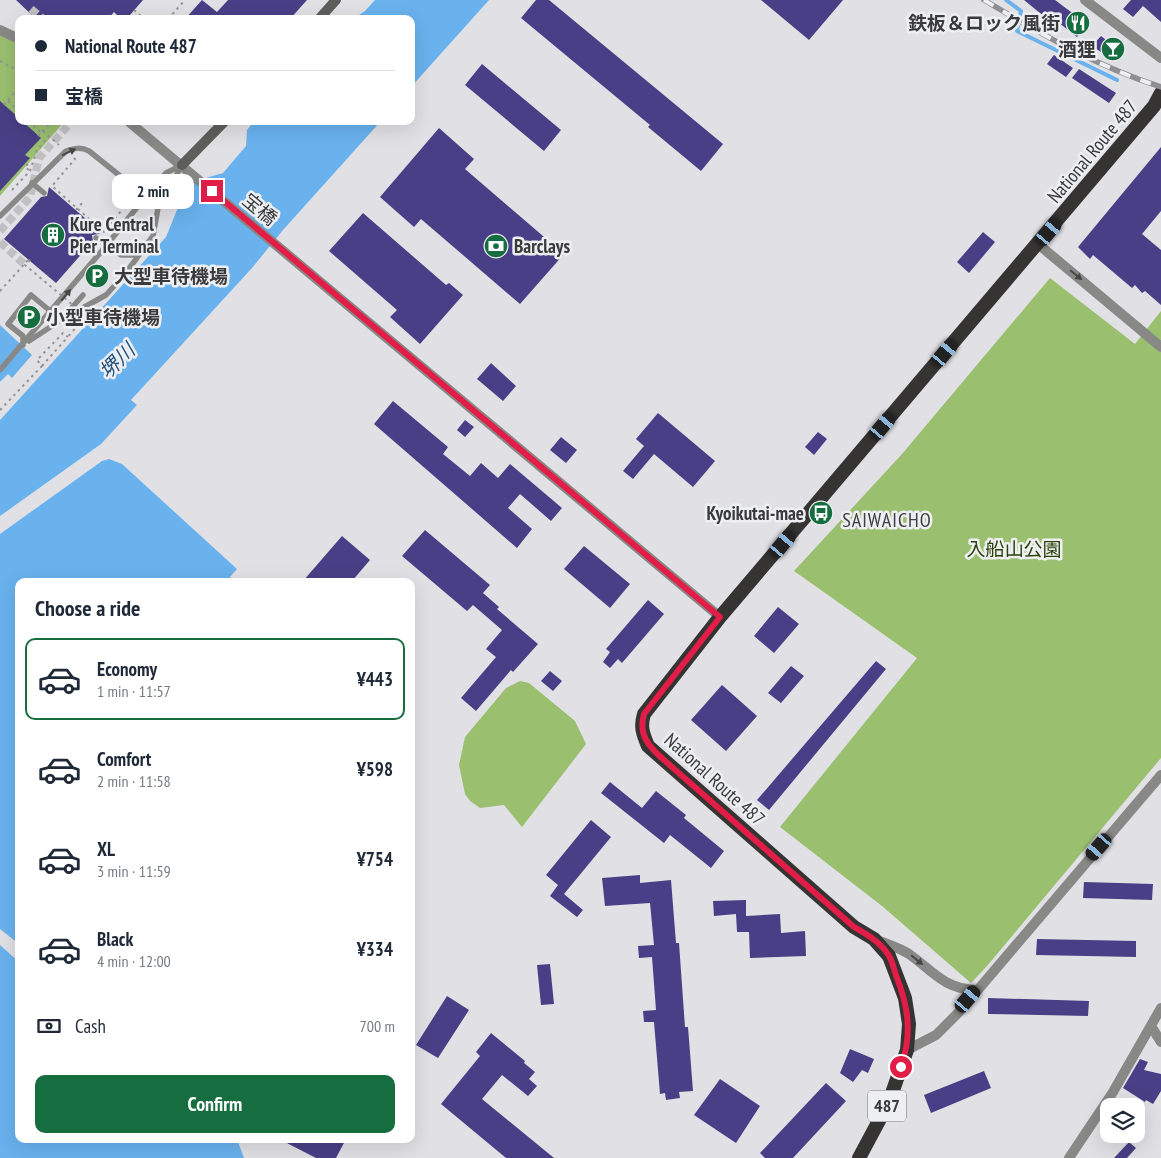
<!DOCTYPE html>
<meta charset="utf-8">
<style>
:root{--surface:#fff;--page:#f2f2f3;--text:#1f2937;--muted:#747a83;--line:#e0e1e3;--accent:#166d40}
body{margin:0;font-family:"PT Sans Narrow","Noto Sans JP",sans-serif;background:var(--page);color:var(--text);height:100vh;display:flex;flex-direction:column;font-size:19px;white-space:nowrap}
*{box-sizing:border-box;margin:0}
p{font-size:16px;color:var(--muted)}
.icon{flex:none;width:28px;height:28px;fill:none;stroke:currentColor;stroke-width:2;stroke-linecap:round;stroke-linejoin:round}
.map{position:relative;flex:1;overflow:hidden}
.panel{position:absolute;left:15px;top:578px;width:400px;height:565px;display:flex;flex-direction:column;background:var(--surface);border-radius:10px;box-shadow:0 5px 20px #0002}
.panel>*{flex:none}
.guide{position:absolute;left:15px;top:15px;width:400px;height:110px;border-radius:10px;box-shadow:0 5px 20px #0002;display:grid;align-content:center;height:110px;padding:0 20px;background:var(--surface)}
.controls{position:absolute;left:1100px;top:1098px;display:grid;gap:10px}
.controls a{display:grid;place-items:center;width:45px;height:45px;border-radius:10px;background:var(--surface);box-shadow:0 5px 20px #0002;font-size:25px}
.end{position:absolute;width:22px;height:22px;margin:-11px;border:6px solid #e11d48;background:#fff;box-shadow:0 0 0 2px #fff}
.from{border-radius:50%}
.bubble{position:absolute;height:35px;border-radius:10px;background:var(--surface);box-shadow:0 5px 20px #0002;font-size:16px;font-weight:700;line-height:35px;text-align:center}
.car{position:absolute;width:15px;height:30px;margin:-15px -8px;border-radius:6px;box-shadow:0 0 4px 1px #0007;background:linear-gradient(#222 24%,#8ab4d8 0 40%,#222 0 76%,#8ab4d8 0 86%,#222 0)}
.guide b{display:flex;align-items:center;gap:18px;height:48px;font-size:19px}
.guide b+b{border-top:1px solid var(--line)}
.guide i{width:12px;height:12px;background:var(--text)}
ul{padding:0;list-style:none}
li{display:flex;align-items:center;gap:15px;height:82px;margin:0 10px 8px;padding:0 10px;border:2px solid transparent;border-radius:10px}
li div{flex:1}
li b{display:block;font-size:19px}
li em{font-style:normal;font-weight:700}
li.current{border-color:var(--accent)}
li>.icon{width:45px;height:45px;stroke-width:1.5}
h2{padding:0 20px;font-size:22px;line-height:60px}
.pay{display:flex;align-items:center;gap:12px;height:55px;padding:0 20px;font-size:19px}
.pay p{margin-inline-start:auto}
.primary-button{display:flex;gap:10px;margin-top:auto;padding:10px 20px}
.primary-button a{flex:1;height:58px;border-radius:10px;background:var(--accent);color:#fff;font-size:20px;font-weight:700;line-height:58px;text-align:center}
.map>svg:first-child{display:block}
</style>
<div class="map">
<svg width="1161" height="1158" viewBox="0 0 1161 1158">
<rect width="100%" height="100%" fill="#e1e1e5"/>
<path fill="#9abf6f" d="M0 35 19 44V121H65L0 196Z
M1050 278 1135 344 1161 311V758L987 966 971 983 882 906 780 827 917 658 794 571 902 454Z
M520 681 529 683 575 721 586 744 522 827 504 805 480 808 470 801 465 794 459 765 465 737 506 688Z"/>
<path fill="#69b2ee" d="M375 0H489L411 87V19H353L365 11Z
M254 121H381L283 230 252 268 131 400 137 405 101 444 0 516V420L166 237 188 183 223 173 246 146 247 130Z
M0 325 32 355 12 378 8 374 0 382Z
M109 459 122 464 237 569 230 577 234 581H19V944L0 929V534L102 461Z
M0 945 19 962V1139H237L244 1158H0Z"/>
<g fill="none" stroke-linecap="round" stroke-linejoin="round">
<path stroke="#69b2ee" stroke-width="4" d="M1006 0 1021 11 1017 31 1117 80"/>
</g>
<path fill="#483f86" d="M16 0H143L130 15 121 19 114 12 108 19H36Z
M202 0 217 12 228 0H307L290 19H185Z
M536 0H549L723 144 701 171 648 127 650 125 521 18Z
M761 0H843L809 40Z
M1024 0H1055L1075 15 1077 13 1089 23 1077 37 1049 15 1046 18Z
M1131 0H1161V22L1143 6 1133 17 1123 9Z
M1101 36 1118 49 1110 58 1092 46Z
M1054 55 1073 68 1066 77 1047 64Z
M482 64 561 130 544 151 465 85Z
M1079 69 1116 93 1109 103 1072 78Z
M0 101 19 118V121H22L41 138 25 155 30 158 0 191Z
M439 128 474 159 465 169 564 254 520 304 421 219 414 227 380 197Z
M1161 147V211L1142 234 1161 250V305L1145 291 1142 293 1135 285 1132 288 1093 255 1090 259 1078 247Z
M49 187 101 232 99 234 92 235 93 241 56 283 4 239 41 197 47 196Z
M363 213 446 285 449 283 463 295 420 344 390 317 397 310 329 251Z
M983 232 995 242 969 273 957 262Z
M491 363 516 386 503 401 477 379Z
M393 401 448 447 443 454 470 476 481 463 498 478 510 464 562 508 551 521 520 494 508 508 532 529 517 548 374 424Z
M658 413 715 461 693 487 654 454 633 479 623 471 644 446 636 439Z
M465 420 474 427 465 437 457 430Z
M818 432 827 439 814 455 805 447Z
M561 437 577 450 566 463 550 450Z
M425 530 490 585 483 593 499 607 497 609 538 644 513 672 511 670 476 711 461 698 496 657 486 649 502 630 473 605 467 611 402 556Z
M342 536 370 560 352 581H303Z
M584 546 630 584 610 608 564 569Z
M648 600 664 614 622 663 618 659 610 668 603 662 610 652 606 649Z
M778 607 799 624 774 653 754 636Z
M876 661 886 669 769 810 757 800Z
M791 666 804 676 781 703 768 693Z
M550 671 562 681 553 691 541 681Z
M722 685 757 716 726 751 691 720Z
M610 782 642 808 656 791 686 815 684 818 724 851 711 868 670 835 664 843 601 793Z
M591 820 611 837 564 894 583 910 577 917 550 896 558 885 546 875Z
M640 875V883L671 880 676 943H679L685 1027H688L693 1091 679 1092 680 1098 666 1100 665 1093 660 1094 654 1022H644L643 1011 656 1010 652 957 639 958 638 946 654 945 650 903 605 906 602 878Z
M1084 882 1153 884 1152 900 1083 898Z
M746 900V916L780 914 781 933 805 931 806 956 750 958 749 932H737L736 914 714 916 713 901Z
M1037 939 1136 941V957L1036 955Z
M550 964 554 1004 541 1005 537 965Z
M447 996 469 1010 438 1058 416 1045Z
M988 998 1089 1001 1088 1016 988 1014Z
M491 1033 525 1061 524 1063 535 1072 529 1079 537 1086 528 1096 502 1075 482 1099 554 1158H506L441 1104 480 1056 476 1052Z
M850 1049 874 1059 868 1073 862 1070 853 1082 840 1073Z
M1140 1059 1148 1062 1144 1070 1161 1074V1091L1153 1104 1146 1100 1145 1102 1123 1088Z
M984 1071 991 1088 931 1113 924 1095Z
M720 1079 760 1106 736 1143 694 1115Z
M826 1083 846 1101 793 1158H765L760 1153Z
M279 1139H346L336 1158H316Z
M1129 1142 1136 1148 1127 1158H1114Z"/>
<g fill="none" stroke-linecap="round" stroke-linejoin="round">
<path stroke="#c0c0c3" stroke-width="8" stroke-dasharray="8 4" stroke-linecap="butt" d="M31 9 43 19
M0 231 30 197 39 158 72 121
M0 242 25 265"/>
<path stroke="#949497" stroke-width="2" stroke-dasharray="2.5 4" stroke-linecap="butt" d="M134 10 143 18
M115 19 118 16
M168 19 185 0
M0 61 19 71
M8 101 19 111
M4 105 19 87
M29 121 41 133
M43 131 59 145
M38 136 52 121
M74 158 75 159 52 186 104 232 134 195
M28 164 25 167 30 171
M12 190 30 171 37 150 49 136
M76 210 82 203
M0 291 29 259
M42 366 66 339
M0 410 42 366 37 360 63 333 68 337"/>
<path stroke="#888886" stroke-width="5.5" d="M32 183 44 193
M0 216 66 151C75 148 81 147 89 151L129 183 146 192 151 190 166 173 182 165
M96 238 121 255H133L142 251 153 236 158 208 182 165
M29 341 61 320 83 295
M23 345V336L8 324 31 295 61 320 106 295 125 274 142 251
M0 370 106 246 151 190"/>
<path stroke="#888886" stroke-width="10" d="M1038 244 1161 347
M1151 1026 1161 1042
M1069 1158 1113 1092 1161 1008"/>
<path stroke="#888886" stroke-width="10" d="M1085 0 1161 58
M0 30 19 39
M128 121 720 617
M877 940C887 944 900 948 909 954 933 971 944 989 976 990
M907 1050 936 1035 959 1012 1161 775"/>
<path stroke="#5e5e5b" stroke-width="10" d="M319 19 336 0
M182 165 225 121"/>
<path stroke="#353432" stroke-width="14" d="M859 1158 889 1102 907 1050 909 1024 905 998 889 956 874 939 854 927 648 746C643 734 640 727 644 714L720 617 1154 106 1161 93"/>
<g stroke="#8f8f91" stroke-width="5.5">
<path id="rail" d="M984 0C1041 34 1098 67 1161 87"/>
</g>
<use href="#rail" stroke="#eeeff3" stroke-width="4" stroke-dasharray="11" stroke-linecap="butt"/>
<path stroke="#949497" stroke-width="2" stroke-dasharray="2.5 4" stroke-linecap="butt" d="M30 260 25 265 86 316 66 339"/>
</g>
<defs><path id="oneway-solid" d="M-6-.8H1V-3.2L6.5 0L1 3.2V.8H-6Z" transform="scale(1.25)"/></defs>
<g fill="#464646">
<use href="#oneway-solid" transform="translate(69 152) rotate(-26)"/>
<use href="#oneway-solid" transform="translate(1076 275) rotate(40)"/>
<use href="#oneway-solid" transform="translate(66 295) rotate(-50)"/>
<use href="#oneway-solid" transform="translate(917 960) rotate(39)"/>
</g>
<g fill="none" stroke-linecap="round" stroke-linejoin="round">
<path stroke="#e11d48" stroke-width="6" d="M212 191 720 617 644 714C638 735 649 747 664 760L854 927C866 934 881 942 889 956 893 962 894 971 897 978 909 1009 912 1035 901 1067"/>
</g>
<defs>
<g id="restaurant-disc" transform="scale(1.25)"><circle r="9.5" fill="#166d40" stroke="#eeeff3"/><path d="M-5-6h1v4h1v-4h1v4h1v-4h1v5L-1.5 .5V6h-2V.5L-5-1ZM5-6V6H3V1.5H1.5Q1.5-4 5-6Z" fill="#fff"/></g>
<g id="bar-disc" transform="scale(1.25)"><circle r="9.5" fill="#166d40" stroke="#eeeff3"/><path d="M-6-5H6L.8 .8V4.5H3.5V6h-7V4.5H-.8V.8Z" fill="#fff"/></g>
<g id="building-disc" transform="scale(1.25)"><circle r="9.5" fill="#166d40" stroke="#eeeff3"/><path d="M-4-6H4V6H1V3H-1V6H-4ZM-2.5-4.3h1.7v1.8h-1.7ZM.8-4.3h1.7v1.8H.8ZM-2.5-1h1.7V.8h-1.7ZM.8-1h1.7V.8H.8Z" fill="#fff"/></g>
<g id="bank-disc" transform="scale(1.25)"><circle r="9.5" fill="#166d40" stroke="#eeeff3"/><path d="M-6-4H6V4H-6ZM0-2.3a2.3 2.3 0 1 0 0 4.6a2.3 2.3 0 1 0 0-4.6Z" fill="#fff"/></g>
<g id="parking-disc" transform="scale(1.25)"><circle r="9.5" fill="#166d40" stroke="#eeeff3"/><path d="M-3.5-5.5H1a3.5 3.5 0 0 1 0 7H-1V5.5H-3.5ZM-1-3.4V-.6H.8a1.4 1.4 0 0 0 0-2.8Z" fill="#fff"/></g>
<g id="bus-disc" transform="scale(1.25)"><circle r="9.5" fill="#166d40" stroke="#eeeff3"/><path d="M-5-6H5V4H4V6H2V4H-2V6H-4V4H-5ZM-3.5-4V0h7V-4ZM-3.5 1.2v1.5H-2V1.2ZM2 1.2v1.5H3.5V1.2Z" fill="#fff"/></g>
</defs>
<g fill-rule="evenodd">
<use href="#restaurant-disc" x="1078" y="23"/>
<use href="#bar-disc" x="1113" y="49"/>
<use href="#building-disc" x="53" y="235"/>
<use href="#bank-disc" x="496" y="246"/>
<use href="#parking-disc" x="97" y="276"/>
<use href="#parking-disc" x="29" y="317"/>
<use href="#bus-disc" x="821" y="513"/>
</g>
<g text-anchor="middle" stroke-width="5" stroke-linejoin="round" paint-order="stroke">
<rect fill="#eeeff3" stroke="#707072" stroke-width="1" x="868" y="1090.5" width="38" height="31" rx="4"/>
<g font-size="18" font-weight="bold" fill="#3a3a3b">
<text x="887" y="1112">487</text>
</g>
<g font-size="19" font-weight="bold" fill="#3a3a3b" stroke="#eeeff3" text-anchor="start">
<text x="1060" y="30" text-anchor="end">鉄板＆ロック風街</text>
<text x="1096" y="56" text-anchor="end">酒狸</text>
<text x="70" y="231">Kure Central<tspan x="70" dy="22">Pier Terminal</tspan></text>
<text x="514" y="253">Barclays</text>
<text x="114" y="283">大型車待機場</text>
<text x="46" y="324">小型車待機場</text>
<text x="804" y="520" text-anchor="end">Kyoikutai-mae</text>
</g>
<g font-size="19" fill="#3a3a3b" stroke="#eeeff3">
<text transform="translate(1092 151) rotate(-50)" y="7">National Route 487</text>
<text transform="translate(260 209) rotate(40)" y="7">宝橋</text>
<text transform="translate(715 779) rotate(42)" y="7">National Route 487</text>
</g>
<g font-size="19" fill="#2c4307" stroke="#eeeff3">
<text x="1014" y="556">入船山公園</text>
</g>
<g font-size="20" font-style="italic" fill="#23567f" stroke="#eeeff3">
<text transform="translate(117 361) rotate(-44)" y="7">堺川</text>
</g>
<g font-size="20" letter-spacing="1" fill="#3e3e41" stroke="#eeeff3">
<text x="887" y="527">SAIWAICHO</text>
</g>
</g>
</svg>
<div class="controls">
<a><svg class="icon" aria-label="layers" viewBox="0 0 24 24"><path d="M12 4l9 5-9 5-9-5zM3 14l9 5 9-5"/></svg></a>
</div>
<i class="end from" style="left:901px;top:1067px"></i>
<i class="end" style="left:212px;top:191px"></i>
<div class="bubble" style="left:112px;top:174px;width:82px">2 min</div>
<i class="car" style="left:1049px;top:232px;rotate:40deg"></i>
<i class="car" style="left:945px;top:353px;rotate:40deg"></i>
<i class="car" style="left:883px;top:426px;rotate:40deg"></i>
<i class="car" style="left:783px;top:544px;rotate:40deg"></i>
<i class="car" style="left:1099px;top:847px;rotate:221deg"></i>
<i class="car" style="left:968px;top:999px;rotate:40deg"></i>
<div class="guide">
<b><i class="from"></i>National Route 487</b>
<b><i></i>宝橋</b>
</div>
<section class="panel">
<h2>Choose a ride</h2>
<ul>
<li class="current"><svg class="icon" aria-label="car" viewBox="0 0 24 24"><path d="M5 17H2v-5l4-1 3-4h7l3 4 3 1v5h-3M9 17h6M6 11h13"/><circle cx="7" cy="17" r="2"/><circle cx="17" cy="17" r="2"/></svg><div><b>Economy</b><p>1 min · 11:57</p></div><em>¥443</em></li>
<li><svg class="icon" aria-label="car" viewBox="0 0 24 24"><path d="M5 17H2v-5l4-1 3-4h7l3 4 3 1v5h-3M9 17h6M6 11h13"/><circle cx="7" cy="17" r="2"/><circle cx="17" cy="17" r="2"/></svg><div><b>Comfort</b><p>2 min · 11:58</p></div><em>¥598</em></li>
<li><svg class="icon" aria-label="car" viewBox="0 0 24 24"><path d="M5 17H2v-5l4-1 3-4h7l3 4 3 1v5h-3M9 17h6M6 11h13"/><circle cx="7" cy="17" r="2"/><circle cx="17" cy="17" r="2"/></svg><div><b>XL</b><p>3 min · 11:59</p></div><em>¥754</em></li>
<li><svg class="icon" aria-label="car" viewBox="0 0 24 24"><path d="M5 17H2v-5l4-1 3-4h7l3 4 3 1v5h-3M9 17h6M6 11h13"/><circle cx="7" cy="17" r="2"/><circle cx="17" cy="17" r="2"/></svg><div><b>Black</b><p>4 min · 12:00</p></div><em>¥334</em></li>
</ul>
<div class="pay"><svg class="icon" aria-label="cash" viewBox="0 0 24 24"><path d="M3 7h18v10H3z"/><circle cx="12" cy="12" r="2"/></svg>Cash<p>700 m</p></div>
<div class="primary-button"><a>Confirm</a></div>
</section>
</div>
